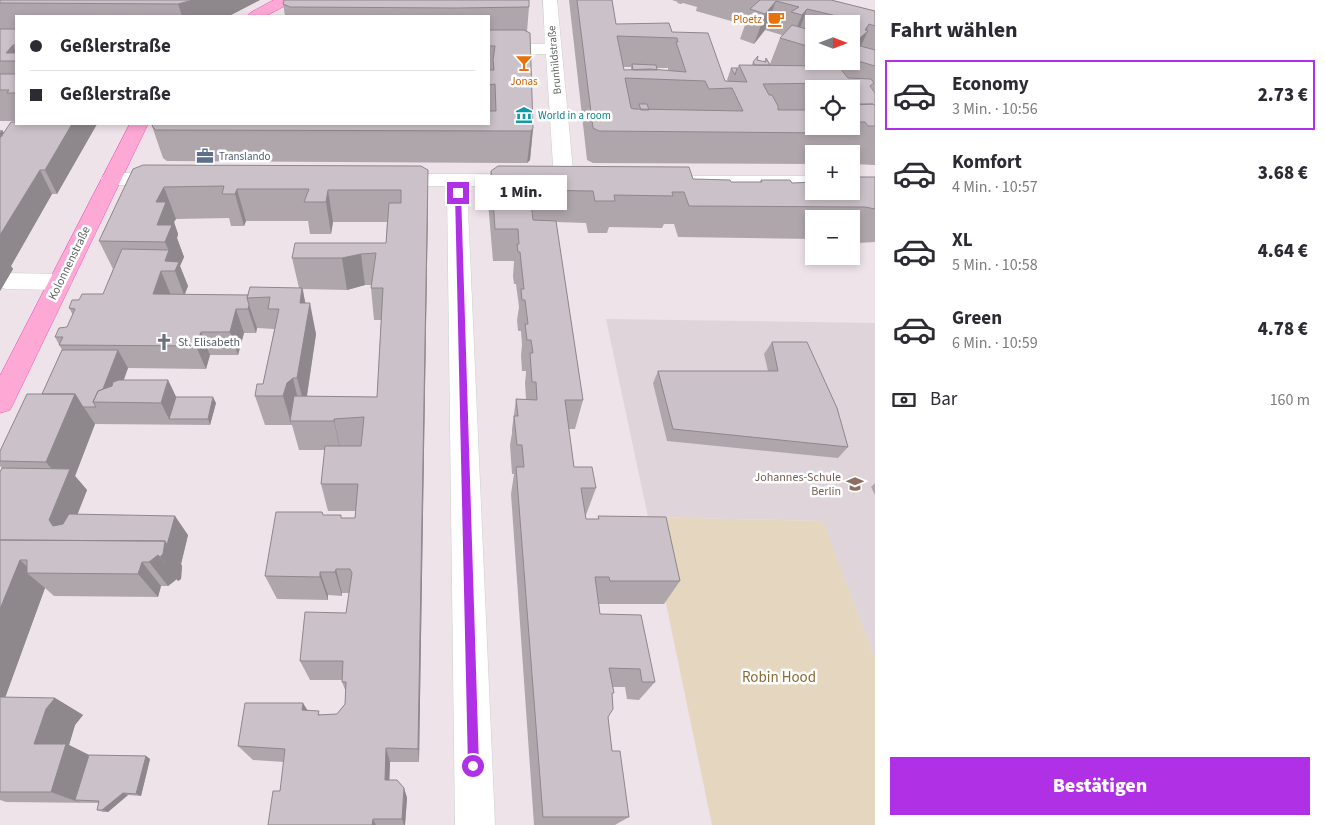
<!DOCTYPE html>
<html lang="de">
<meta charset="utf-8">
<style>
:root{--surface:#fff;--page:#f2f2f3;--text:#2b2b33;--muted:#7c7c81;--line:#e1e1e2;--accent:#b030e6}
body{margin:0;font-family:"Source Sans 3",sans-serif;background:var(--page);color:var(--text);height:100vh;display:flex;flex-direction:column;font-size:19px;white-space:nowrap}
*{box-sizing:border-box;margin:0}
p{font-size:16px;color:var(--muted)}
.icon{flex:none;width:28px;height:28px;fill:none;stroke:currentColor;stroke-width:2;stroke-linecap:round;stroke-linejoin:round}
.map{position:relative;flex:1;overflow:hidden}
.panel{display:flex;flex-direction:column;background:var(--surface);width:450px}
.panel>*{flex:none}
.top-card{position:absolute;left:15px;top:15px;width:475px;height:110px;border-radius:0px;box-shadow:0 2px 8px #0003;display:grid;align-content:center;height:110px;padding:0 15px;background:var(--surface)}
.needle{width:32px;rotate:90deg}
.tools{position:absolute;left:805px;top:15px;display:grid;gap:10px}
.tools a{display:grid;place-items:center;width:55px;height:55px;border-radius:0px;background:var(--surface);box-shadow:0 2px 8px #0003;font-size:25px}
.end{position:absolute;width:22px;height:22px;margin:-11px;border:6px solid #b030e6;background:#fff;box-shadow:0 0 0 2px #fff}
.from{border-radius:50%}
.bubble{position:absolute;height:35px;border-radius:0px;background:var(--surface);box-shadow:0 2px 8px #0003;font-size:16px;font-weight:800;line-height:35px;text-align:center}
.top-card b{display:flex;align-items:center;gap:18px;height:48px;font-size:19px}
.top-card b+b{border-top:1px solid var(--line)}
.top-card i{width:12px;height:12px;background:var(--text)}
ul{padding:0;list-style:none}
li{display:flex;align-items:center;gap:15px;height:70px;margin:0 10px 8px;padding:0 5px;border:2px solid transparent;border-radius:0px}
li div{flex:1}
li b{display:block;font-size:19px}
li em{font-style:normal;font-weight:800}
li.active{border-color:var(--accent)}
li>.icon{width:45px;height:45px;stroke-width:1.5}
h2{padding:0 15px;font-size:22px;line-height:60px}
.pay{display:flex;align-items:center;gap:12px;height:55px;padding:0 15px;font-size:19px}
.pay p{margin-inline-start:auto}
.button{display:flex;gap:10px;margin-top:auto;padding:10px 15px}
.button a{flex:1;height:58px;border-radius:0px;background:var(--accent);color:#fff;font-size:20px;font-weight:800;line-height:58px;text-align:center}
main{display:flex;flex:1;min-height:0}
.map>svg:first-child{display:block}
</style>
<main>
<div class="map">
<svg width="875" height="825" viewBox="0 0 875 825">
<rect width="100%" height="100%" fill="#eee3e9"/>
<path fill="#e0d4db" d="M606 319 875 323V659L822 521 648 517Z"/>
<path fill="#e5d7bf" d="M648 517 823 521 875 659V825H712Z"/>
<g fill="none" stroke-linecap="round" stroke-linejoin="round">
<g stroke="#c9d0cb" stroke-width="1">
<path id="minor" d="M543 0H557L574 181 571 185 564 187 557 185 554 181 546 54H489V44H545Z
M111 173H167L174 175 177 179 174 183 167 185H111L104 183 101 179 104 175Z
M390 174H527L534 176 537 180 534 184 527 186H467L495 825H455L447 186H390L383 184 380 180 383 176Z
M693 176H814V188H693L686 186 683 182 686 178Z
M6 273 60 274 68 276 72 282 68 288 60 290 6 289 0 287V275Z"/>
</g>
<g stroke="#ef5abc" stroke-width="1">
<path id="major" d="M274 0H292L290 3 266 16H247L250 13Z
M130 124H148L14 402 10 410 0 413V376Z"/>
</g>
<use href="#minor" fill="#fff" fill-rule="evenodd"/>
<use href="#major" fill="#fea8d6" fill-rule="evenodd"/>
</g>
<path fill="#afa6ac" fill-rule="evenodd" d="M0 0H260L229 16H16V121H0Z
M569 0H612L616 24 672 32 725 81H728L727 80 731 68H737L739 65H752L753 62 757 60 764 62 766 58 770 64 780 38 782 35 765 30 754 44 740 39 745 25 696 11 697 7 683 3 681 4 677 3 678 2 672 0H831L875 11V165L851 164V154H814V164L593 163 587 160ZM814 24H851V61H814ZM623 67H631V70H624ZM656 68H668V71L657 70ZM814 89H851V126H814Z
M283 4 529 7 527 32 533 128 530 160 527 163 167 161 163 158 152 126 489 124V16H285Z
M16 124H97L57 194H52L11 266 13 269 0 291V130H2L4 133Z
M421 166 428 202 419 762H390L389 780 404 788 407 798 405 825H268L280 791 284 762 253 760 238 746 308 710 321 715 337 714 345 704 346 692 342 682V680H310L300 661 346 613 349 593H342V596L328 595V600L277 599 265 576 323 515 342 518H355V511H328L321 484 325 450H299L292 425H265L255 396 263 384 274 331V329L257 328 256 333H244L238 355H210L206 369 128 368 124 380H168L176 397 216 403 210 425 95 424 75 476 87 490 77 514 188 535 181 564 182 566 181 579 178 581 177 579 168 586H161L158 597 54 596 45 588 5 697 55 698 83 715 75 725 69 745 89 755 146 756 150 759 141 796 128 795 108 812H103L97 810 99 803 6 802 0 800V472L2 468 0 466V451L42 394 62 350 55 337 67 327 73 315 69 308 79 300 103 294 113 269 99 241 133 169ZM229 218 231 226H244L246 221H308L310 234H331L333 222H387L386 243 292 258 299 288 248 295H185L188 286 180 266 184 257 177 238 178 234 174 222 176 219ZM365 285H371V288L374 320H381L377 397 307 396 316 334 305 303 303 289 347 290Z
M491 171 693 179 731 182H760L761 180 792 183 814 191 875 177V242L858 243 857 241 851 240V219H814V239L678 237 674 224H664L662 228 609 227 607 233H588L586 223 556 222 583 400 575 429H569L574 467 596 488 586 515H585L586 519H598V516L680 581 664 604H599L600 614 655 682 639 700 627 699 625 687H613L608 717 612 751 629 817 615 825H534L511 494 514 474H512L510 445 512 433V429L516 399H526L525 383 526 373V371H522L521 355 522 345 521 331H518L517 320 519 307 516 284H514L513 276 514 261H493L488 202Z
M772 342 848 447 838 458 667 441 653 383 658 371H768L764 354Z
M875 483V495L871 487Z"/>
<path fill="#8e878c" d="M193 0H260L229 16H182L178 4Z
M776 1 765 30 754 44 765 14Z
M807 9 796 39 791 41 802 15Z
M869 24 865 34 868 31 854 60 853 44Z
M13 45 16 53H6Z
M72 124H97L57 194 45 170Z
M533 128 530 160 527 163 531 131Z
M2 130 6 136 0 144V133Z
M40 170 52 194 11 266 13 269 0 291V235Z
M428 170V202L419 762 418 749Z
M164 187 176 219 174 222 178 234 177 238 184 257 180 266 188 286 184 295 175 271 165 261 169 251 157 225 156 202Z
M237 189 246 221 244 226 235 194Z
M328 190 333 222 331 234 326 202Z
M361 254 365 285 347 290 342 258Z
M161 271 171 295 153 294Z
M302 288 308 314 310 303 316 334 305 408 297 378 300 303Z
M249 305 257 328 256 333 248 309Z
M236 309 244 333 238 355 230 332Z
M201 332 210 355 206 369 196 346Z
M118 350 128 368 115 402 98 392Z
M293 378 300 408 290 421 292 426 283 396 287 383Z
M168 380 179 403 169 419 161 403Z
M75 394 95 424 75 476 87 490 68 539 53 526 49 520 64 484 46 462Z
M213 397 216 403 210 425 208 419Z
M334 419 340 448V450L334 421Z
M175 516 188 535 181 564 182 566 181 579 178 581 160 557 165 541Z
M158 555 177 579 168 586 149 562Z
M20 560 34 573H27L45 588 0 712V609Z
M142 562 161 586 158 597 138 574Z
M336 569 342 593V596L335 572Z
M320 572 328 595V600L320 577Z
M55 698 83 715 75 725 69 745 95 758 75 800 81 803 51 792 34 744 46 709Z
M303 703 313 719 302 710Z
M386 748 390 762 389 791 385 780Z
M146 756 150 759 141 796 136 794Z
M404 788 407 798 405 825H404L402 819Z
M123 793 128 795 108 812 102 810Z
M373 819 376 825H372Z"/>
<path fill="#cbc1c8" stroke="#8e878c" fill-rule="evenodd" d="M0 0H193L178 4 0 3Z
M284 0H529V7L457 8 290 7 283 4Z
M577 0H612L616 24 669 23 672 32 708 33 725 81 747 82 739 65 826 66 829 61H828H838L836 63 848 78 871 79 874 83 870 86 875 93V106L873 104 851 105V89H837L834 83 763 84 769 95H772L778 106V110H814V126H824L828 133 599 131 593 128ZM617 36 677 38 678 42H676L686 72 650 69 624 70ZM625 78 705 81 709 89 732 88 743 111 634 109 631 108Z
M760 0H831L875 11V26L869 24 865 30 868 31 853 44 875 50V66L851 59V24H833L841 17 807 9 802 15 791 12 799 7 776 1 765 14 750 9Z
M792 25 814 31V48L780 38Z
M0 29H16V45H13L6 53H16V61H0Z
M489 30H524L530 33 533 128 531 131 156 130 152 126 153 124H489V111H496L495 84 489 85V70H494L493 60 495 46H489Z
M814 49V57L808 55Z
M758 56 757 60 766 62V58L770 65H755L753 62Z
M632 64 656 65 657 70H633Z
M731 68H737L735 75Z
M0 74H16V93H7L9 90H0Z
M639 104H647L649 110H641Z
M852 104H873L875 106V126H868L865 122H851L856 129H842L840 126H851V109H854L851 107Z
M11 122H16V124H72L45 170H40L0 235V137H1Z
M143 165 421 166 428 170 418 749 386 748 385 780H397L404 788 402 819H373L372 825H268L273 791H280L285 749 238 746 245 703H303L302 710 319 711 318 715 337 714 345 704 346 682H342L343 661H300L305 612 346 613 352 573 350 569H336L335 572H320V577L265 576 276 512H322L323 515H341V518H355L358 484H321L325 446H361L364 417 334 419V421H290L294 396 377 397 383 288H371L376 253 361 254 342 258H292L295 243H386L389 203H401V190H328L326 202H304L309 189H237L235 194H222L224 186 164 187 156 202H166L157 225H172L165 242 99 241 133 169Z
M498 166 689 167 693 179 730 180 731 182H762L761 180H790L792 183 814 182V191H851V177H875V209L865 207 689 206 684 192H672L673 196 614 195 615 201H595L593 191 526 190 527 193H517L518 203H531L533 220 556 221 583 400H565L574 467H592L596 488H581L586 519H599L598 516 666 517 680 581H610L609 577H595L600 614 641 615 655 682H642L640 669 609 668 614 693H612L613 709 608 717 612 751H620L629 817H543L516 467H524L522 445H517L514 416H518L516 399 537 400 536 382H532L530 353H533L531 340H527L525 324H528L525 300H522L521 289H524L520 252H518L517 244H519L518 229H495L491 171Z
M122 249 169 250 165 261 179 262 175 271H161L153 294 248 295 247 298 249 305 248 309H236L230 332H201L196 346 59 345 63 337H55L59 328 67 327 75 309 69 308 72 300H79L82 294H103Z
M250 287 302 288 300 303H310L297 378H293L287 383 283 396H255L257 384H263L279 309H268L270 297 247 298Z
M772 342H807L837 408 848 447 673 429 658 371H778Z
M62 350H118L103 389 98 391 93 402 96 407H83L75 394H42Z
M119 380H168L161 403 93 402 98 391 112 386 113 382Z
M27 394H75L46 462 0 461V451Z
M176 397H213L208 419H169Z
M2 468 70 469 49 520 53 526 63 524 69 514 175 516 167 545 165 541H162L0 540V472Z
M0 540 162 541H165L163 554 160 557 158 555 149 562H142L138 574 27 573V560H20L0 609Z
M0 697 55 698 46 709 34 744H66L51 792H0Z
M89 755 146 756 136 794 123 793 102 810H97L99 801 75 800Z"/>
<path fill="#b030e6" d="M458 191 461 193 479 766 477 770 473 772 469 770 468 766 455 193Z"/>
<defs>
<g id="cafe-bare" transform="scale(1.35)"><path d="M-5.5-4.5H6V0H3Q3 3.5 0 3.5H-2.5Q-5.5 3.5-5.5 0ZM3-3.2v2h1.7v-2ZM-6 4.5H4V6H-6Z" fill="#e8710a" stroke="#fff" stroke-width="2.5" paint-order="stroke"/></g>
<g id="bar-bare" transform="scale(1.35)"><path d="M-6-5H6L.8 .8V4.5H3.5V6h-7V4.5H-.8V.8Z" fill="#e8710a" stroke="#fff" stroke-width="2.5" paint-order="stroke"/></g>
<g id="museum-bare" transform="scale(1.35)"><path d="M0-6L6-3V-2H-6V-3ZM-5-1h2V3h-2ZM-1-1h2V3h-2ZM3-1h2V3H3ZM-6 4H6V6H-6Z" fill="#0f9aa8" stroke="#fff" stroke-width="2.5" paint-order="stroke"/></g>
<g id="office-bare" transform="scale(1.35)"><path d="M-6-3h4V-5.5h4V-3h4V5H-6ZM-1-4.5V-3h2v-1.5ZM-6 0V1H6V0Z" fill="#5c6f8a" stroke="#fff" stroke-width="2.5" paint-order="stroke"/></g>
<g id="church-bare" transform="scale(1.35)"><path d="M-1.2-6h2.4v3.5h3.3v2.4h-3.3V6h-2.4V-.1h-3.3v-2.4h3.3Z" fill="#6b7280" stroke="#fff" stroke-width="2.5" paint-order="stroke"/></g>
<g id="school-bare" transform="scale(1.35)"><path d="M0-5L7-2L0 1L-7-2ZM-4 1L0 2.5L4 1V4Q0 6-4 4Z" fill="#8d6e63" stroke="#fff" stroke-width="2.5" paint-order="stroke"/></g>
</defs>
<g fill-rule="evenodd">
<use href="#cafe-bare" x="776" y="19"/>
<use href="#bar-bare" x="524" y="63"/>
<use href="#museum-bare" x="524" y="115"/>
<use href="#office-bare" x="205" y="156"/>
<use href="#church-bare" x="164" y="342"/>
<use href="#school-bare" x="855" y="484"/>
</g>
<g text-anchor="middle" stroke-width="5" stroke-linejoin="round" paint-order="stroke">
<g font-size="11" fill="#c56008" stroke="#fff" text-anchor="end">
<text x="762" y="23">Ploetz</text>
<text x="524" y="85" text-anchor="middle">Jonas</text>
</g>
<g font-size="11" fill="#5b635d" stroke="#fff">
<text transform="translate(554 60) rotate(-95)" y="4">Brunhildstraße</text>
</g>
<g font-size="11" fill="#0d838f" stroke="#fff" text-anchor="start">
<text x="538" y="119">World in a room</text>
</g>
<g font-size="11" fill="#4e5e75" stroke="#fff" text-anchor="start">
<text x="219" y="160">Translando</text>
</g>
<g font-size="12" fill="#5b635d" stroke="#fff">
<text transform="translate(69 263) rotate(-64)" y="4">Kolonnenstraße</text>
</g>
<g font-size="12" fill="#5b616d" stroke="#fff" text-anchor="start">
<text x="178" y="346">St. Elisabeth</text>
</g>
<g font-size="12" fill="#785e54" stroke="#fff" text-anchor="end">
<text x="841" y="481">Johannes-Schule<tspan x="841" dy="14">Berlin</tspan></text>
</g>
<g font-size="15" fill="#876c37" stroke="#fff">
<text x="779" y="682">Robin Hood</text>
</g>
</g>
</svg>
<div class="tools">
<a><svg class="needle" viewBox="-14 -14 28 28"><path d="M0-13l5 13h-10z" fill="#e53935"/><path d="M0 13l5-13h-10z" fill="#7c7c81"/></svg></a>
<a><svg class="icon" aria-label="locate" viewBox="0 0 24 24"><circle cx="12" cy="12" r="6"/><path d="M12 2v4M12 18v4M2 12h4M18 12h4"/></svg></a>
<a>+</a>
<a>−</a>
</div>
<i class="end from" style="left:473px;top:766px"></i>
<i class="end" style="left:458px;top:193px"></i>
<div class="bubble" style="left:475px;top:175px;width:92px">1 Min.</div>
<div class="top-card">
<b><i class="from"></i>Geßlerstraße</b>
<b><i></i>Geßlerstraße</b>
</div>
</div>
<section class="panel">
<h2>Fahrt wählen</h2>
<ul>
<li class="active"><svg class="icon" aria-label="car" viewBox="0 0 24 24"><path d="M5 17H2v-5l4-1 3-4h7l3 4 3 1v5h-3M9 17h6M6 11h13"/><circle cx="7" cy="17" r="2"/><circle cx="17" cy="17" r="2"/></svg><div><b>Economy</b><p>3 Min. · 10:56</p></div><em>2.73 €</em></li>
<li><svg class="icon" aria-label="car" viewBox="0 0 24 24"><path d="M5 17H2v-5l4-1 3-4h7l3 4 3 1v5h-3M9 17h6M6 11h13"/><circle cx="7" cy="17" r="2"/><circle cx="17" cy="17" r="2"/></svg><div><b>Komfort</b><p>4 Min. · 10:57</p></div><em>3.68 €</em></li>
<li><svg class="icon" aria-label="car" viewBox="0 0 24 24"><path d="M5 17H2v-5l4-1 3-4h7l3 4 3 1v5h-3M9 17h6M6 11h13"/><circle cx="7" cy="17" r="2"/><circle cx="17" cy="17" r="2"/></svg><div><b>XL</b><p>5 Min. · 10:58</p></div><em>4.64 €</em></li>
<li><svg class="icon" aria-label="car" viewBox="0 0 24 24"><path d="M5 17H2v-5l4-1 3-4h7l3 4 3 1v5h-3M9 17h6M6 11h13"/><circle cx="7" cy="17" r="2"/><circle cx="17" cy="17" r="2"/></svg><div><b>Green</b><p>6 Min. · 10:59</p></div><em>4.78 €</em></li>
</ul>
<div class="pay"><svg class="icon" aria-label="cash" viewBox="0 0 24 24"><path d="M3 7h18v10H3z"/><circle cx="12" cy="12" r="2"/></svg>Bar<p>160 m</p></div>
<div class="button"><a>Bestätigen</a></div>
</section>
</main>
